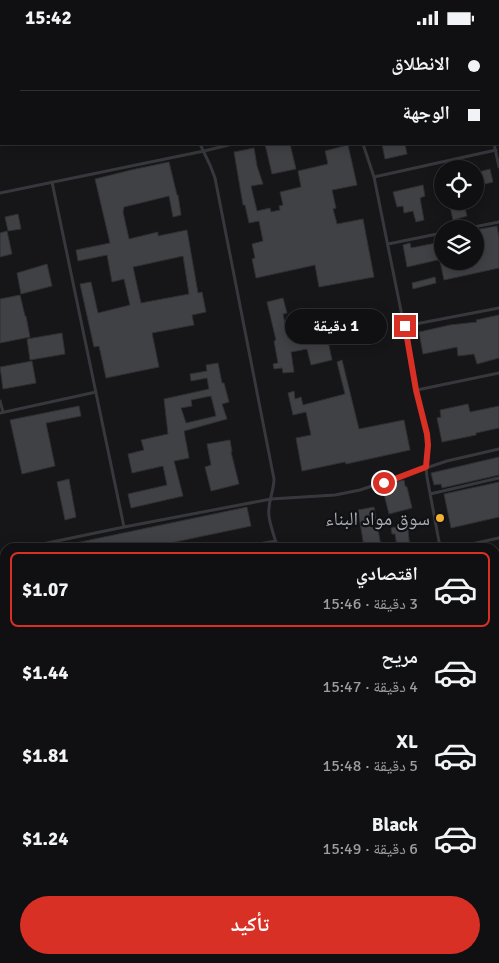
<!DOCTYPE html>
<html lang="ar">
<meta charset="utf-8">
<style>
:root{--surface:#101012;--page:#19191b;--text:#f1f3f6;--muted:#9c9d9f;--line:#303032;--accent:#d93025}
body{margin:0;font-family:Signika,"Noto Naskh Arabic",sans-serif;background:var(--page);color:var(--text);direction:rtl;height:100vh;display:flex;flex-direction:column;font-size:19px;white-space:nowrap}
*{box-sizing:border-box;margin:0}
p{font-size:16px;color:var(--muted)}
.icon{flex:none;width:28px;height:28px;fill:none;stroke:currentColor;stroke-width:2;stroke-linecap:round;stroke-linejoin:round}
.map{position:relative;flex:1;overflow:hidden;direction:ltr}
.side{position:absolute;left:0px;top:508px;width:500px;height:421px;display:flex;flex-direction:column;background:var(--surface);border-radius:15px 15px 0 0;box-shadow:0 2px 12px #0003,0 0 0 1px var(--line);direction:rtl}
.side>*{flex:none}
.guide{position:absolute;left:0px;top:0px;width:500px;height:110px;box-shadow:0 2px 12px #0003,0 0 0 1px var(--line);direction:rtl;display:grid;align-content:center;height:110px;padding:0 20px;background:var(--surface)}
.buttons{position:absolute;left:434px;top:125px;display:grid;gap:10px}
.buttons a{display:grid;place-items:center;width:50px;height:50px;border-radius:50%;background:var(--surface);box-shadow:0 2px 12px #0003,0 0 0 1px var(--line);font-size:25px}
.end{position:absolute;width:22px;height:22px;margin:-11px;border:6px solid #d93025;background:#fff;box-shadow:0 0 0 2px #fff}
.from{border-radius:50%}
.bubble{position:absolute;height:35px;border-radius:18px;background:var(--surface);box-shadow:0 2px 12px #0003,0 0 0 1px var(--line);font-size:16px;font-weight:700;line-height:35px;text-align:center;direction:rtl}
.guide b{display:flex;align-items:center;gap:18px;height:48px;font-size:19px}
.guide b+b{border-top:1px solid var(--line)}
.guide i{width:12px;height:12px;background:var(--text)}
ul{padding:9px 0 0;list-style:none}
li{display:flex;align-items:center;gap:15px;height:75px;margin:0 10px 8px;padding:0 10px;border:2px solid transparent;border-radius:8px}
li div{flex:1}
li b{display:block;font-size:19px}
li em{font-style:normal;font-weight:700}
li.on{border-color:var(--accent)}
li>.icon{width:45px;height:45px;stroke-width:1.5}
.cta{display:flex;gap:10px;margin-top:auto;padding:10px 20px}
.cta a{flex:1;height:58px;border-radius:30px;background:var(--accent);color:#fff;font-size:20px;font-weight:700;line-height:58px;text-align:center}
.status{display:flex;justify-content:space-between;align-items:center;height:35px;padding:0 25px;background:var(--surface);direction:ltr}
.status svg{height:14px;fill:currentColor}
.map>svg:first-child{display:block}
</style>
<div class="status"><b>15:42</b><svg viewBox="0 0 49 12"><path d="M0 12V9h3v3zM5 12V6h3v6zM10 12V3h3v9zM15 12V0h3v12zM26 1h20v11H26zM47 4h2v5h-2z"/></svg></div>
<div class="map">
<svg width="499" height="928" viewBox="0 0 499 928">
<rect width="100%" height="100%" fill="#161618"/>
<path fill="#404145" stroke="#303034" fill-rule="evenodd" d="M265 109H290L296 134 272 139Z
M382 109H405L407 119 385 124Z
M348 110 357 150 332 155 336 173 333 174 337 189 363 184 374 242 319 252 315 230 256 243 252 224 255 223 252 209 263 206 259 186 249 188 245 170H243L234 117 254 113 257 131 263 149 251 151 257 176 270 173 271 177 280 175 279 171 283 170 280 157 301 152 298 136 328 129 325 116Z
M169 127 177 160H178L181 180 173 182 169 161 124 172 123 177 129 204 158 197V201L187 195 198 258 202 257 206 277 192 280 194 290 152 298 159 332 106 343 99 311 94 312 80 249 91 247 98 278 130 270 124 244 112 247 107 220 78 226 76 215 110 208 95 144 131 135ZM183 221 189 259 141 268 133 232Z
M490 134 493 147 485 149 484 145 475 147V138Z
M423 150 425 161 420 163 424 185 416 187 413 176 404 178 403 171 397 172 393 157Z
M453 166H463L467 181 453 185 449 167Z
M18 179 21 194 8 196 5 182Z
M497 191 499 203V233L444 245 440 226H475V220L478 219 475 207V195Z
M7 196 12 219 0 222V198Z
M442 201V224L407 232 403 210 410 208 411 213 436 208 435 203Z
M47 229 52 251 21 259 17 238Z
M435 242 436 248 413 254 412 248Z
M20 260 25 281H26L30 302 0 308V264Z
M283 263 287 278 283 279 288 303 300 300 302 306 327 301 332 325 311 330 307 314 291 317 294 337 283 338 282 333 274 334 273 329 278 328 274 306 276 305 267 267Z
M499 280V323L477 329 474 319 458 321 457 312 423 319 419 297 450 290 477 287 476 285Z
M62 298 65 319 30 325 27 304Z
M342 325 359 394 404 385 410 415 346 429 345 427 302 436 296 403 311 400 306 377 293 380 288 358 294 356 295 364 301 362 303 370 345 359 337 327Z
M32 326 36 348 3 354 0 332Z
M218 328 222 348H224L229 367 222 369 227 384 184 396 189 423 174 426 183 461 131 473 128 459 167 450 163 431 132 438 128 419 144 415 141 405 168 399 164 364 209 354 207 343 191 346 190 339 207 336 206 330ZM211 361 216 381 186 388 181 373 192 371 191 365Z
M468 369 470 377 499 371V393L476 398V400L442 407 437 383 441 382 440 375Z
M79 371 81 381 46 388 55 431 22 439 10 385Z
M230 405 232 417H231L239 449 211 456 205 432 211 430 207 409Z
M499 422V440L442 453 441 449 434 450 431 438Z
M69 444 76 482 65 485 57 447Z
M404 445 405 451 407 452 412 473 389 479 383 455 396 452 395 447Z
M499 447V482L451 493 444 459Z
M247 472 251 491 151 512H67L66 510Z
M374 472 381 511 364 512 358 475Z
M411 489 412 495 408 496 410 512H397L395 499H392L391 493Z"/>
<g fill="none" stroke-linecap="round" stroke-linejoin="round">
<path stroke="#37383d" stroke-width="3" d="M174 0 175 1
M499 29V30
M0 57 1 56
M200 109 210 130 215 143 274 444C274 457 267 468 269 481 270 491 275 502 277 512
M363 109 374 142 417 355 427 399 429 409 426 433 427 442 440 512
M494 109 499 132
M374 142 496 115
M52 147 124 492
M0 158 204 116 233 109
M464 194 499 187
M388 209 442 198
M405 291 499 273
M417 355 499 338
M0 366 3 377
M0 378 96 357
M430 459 499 443
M28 512 124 492 271 464 335 460 360 455 447 426 499 414
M242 512 276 506
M458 512 499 503
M0 519 5 518
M495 552 499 551
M0 561 5 560
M0 611 5 610
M0 662 5 661"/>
<path stroke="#53555c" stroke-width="10" d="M495 587 499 586
M495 603H499
M0 694 5 693
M0 711 5 710"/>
</g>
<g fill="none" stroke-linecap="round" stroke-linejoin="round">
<path stroke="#d93025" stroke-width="6" d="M384 448 426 432 428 410 427 399 416 355 405 291"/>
</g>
<circle fill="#f2b134" stroke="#111113" stroke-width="2" cx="440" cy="483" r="5"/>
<g text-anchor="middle" stroke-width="4.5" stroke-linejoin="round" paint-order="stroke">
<g font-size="19" fill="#a8adb8" stroke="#111113" text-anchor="end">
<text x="430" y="490">سوق مواد البناء</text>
</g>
</g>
</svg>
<div class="buttons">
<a><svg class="icon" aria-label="locate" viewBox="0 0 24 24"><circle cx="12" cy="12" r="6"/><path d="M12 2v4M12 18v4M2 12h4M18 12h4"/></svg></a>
<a><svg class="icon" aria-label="layers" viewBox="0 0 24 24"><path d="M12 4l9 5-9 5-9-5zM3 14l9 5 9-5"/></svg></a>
</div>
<i class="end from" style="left:384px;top:448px"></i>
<i class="end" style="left:405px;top:291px"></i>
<div class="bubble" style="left:285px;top:274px;width:102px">1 دقيقة</div>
<div class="guide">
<b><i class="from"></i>الانطلاق</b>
<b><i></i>الوجهة</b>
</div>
<section class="side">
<ul>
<li class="on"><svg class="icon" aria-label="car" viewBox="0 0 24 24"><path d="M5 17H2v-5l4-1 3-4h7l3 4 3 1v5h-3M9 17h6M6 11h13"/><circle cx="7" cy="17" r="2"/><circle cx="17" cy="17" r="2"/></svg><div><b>اقتصادي</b><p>3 دقيقة · 15:46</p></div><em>$1.07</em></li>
<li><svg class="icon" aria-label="car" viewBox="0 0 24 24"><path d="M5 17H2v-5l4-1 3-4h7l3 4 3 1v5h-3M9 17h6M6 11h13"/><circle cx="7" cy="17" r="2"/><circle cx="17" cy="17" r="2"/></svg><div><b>مريح</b><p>4 دقيقة · 15:47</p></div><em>$1.44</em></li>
<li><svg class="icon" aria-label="car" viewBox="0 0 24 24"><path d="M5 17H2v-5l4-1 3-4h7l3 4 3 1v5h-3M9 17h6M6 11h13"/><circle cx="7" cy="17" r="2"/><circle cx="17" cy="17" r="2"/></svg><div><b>XL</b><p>5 دقيقة · 15:48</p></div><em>$1.81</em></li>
<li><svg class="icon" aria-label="car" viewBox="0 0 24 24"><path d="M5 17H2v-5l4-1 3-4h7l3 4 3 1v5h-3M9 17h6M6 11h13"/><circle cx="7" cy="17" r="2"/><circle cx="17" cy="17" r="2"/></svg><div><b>Black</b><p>6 دقيقة · 15:49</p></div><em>$1.24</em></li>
</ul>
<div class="cta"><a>تأكيد</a></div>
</section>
</div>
